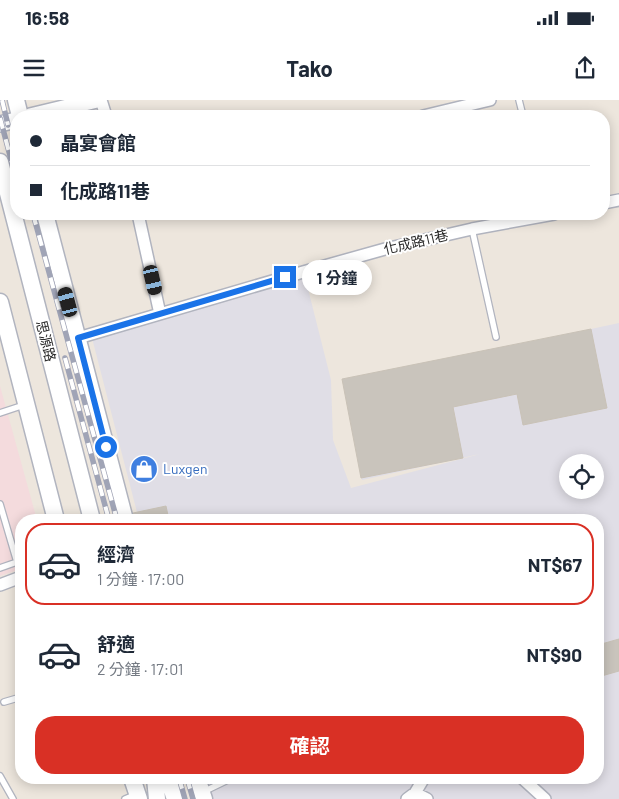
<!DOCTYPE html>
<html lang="zh-TW">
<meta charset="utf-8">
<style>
:root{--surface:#fff;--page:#f6f6f7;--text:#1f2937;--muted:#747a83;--line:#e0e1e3;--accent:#d93025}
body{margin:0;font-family:Barlow,"Noto Sans TC",sans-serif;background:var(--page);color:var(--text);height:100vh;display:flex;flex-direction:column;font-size:19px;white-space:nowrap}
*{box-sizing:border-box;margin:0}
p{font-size:16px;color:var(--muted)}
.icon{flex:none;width:28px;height:28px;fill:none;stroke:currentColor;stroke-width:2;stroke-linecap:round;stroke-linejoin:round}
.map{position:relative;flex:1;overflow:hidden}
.panel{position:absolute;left:15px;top:414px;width:589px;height:270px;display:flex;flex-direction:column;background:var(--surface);border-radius:20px;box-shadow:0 2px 12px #0003}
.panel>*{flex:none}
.guide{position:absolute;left:10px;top:10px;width:600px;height:110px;border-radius:20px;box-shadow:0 2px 12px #0003;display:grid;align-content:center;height:110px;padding:0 20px;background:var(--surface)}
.fabs{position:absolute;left:559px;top:354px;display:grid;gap:10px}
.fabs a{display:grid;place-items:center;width:45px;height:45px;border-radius:50%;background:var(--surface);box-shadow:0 2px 12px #0003;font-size:25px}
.end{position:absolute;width:22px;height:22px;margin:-11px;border:6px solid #1a73e8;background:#fff;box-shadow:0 0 0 2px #fff}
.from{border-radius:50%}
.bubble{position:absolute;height:35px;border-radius:18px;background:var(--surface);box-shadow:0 2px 12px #0003;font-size:16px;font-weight:700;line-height:35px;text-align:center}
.car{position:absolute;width:15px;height:30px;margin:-15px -8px;border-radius:6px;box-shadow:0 0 4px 1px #0007;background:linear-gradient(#222 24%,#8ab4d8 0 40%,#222 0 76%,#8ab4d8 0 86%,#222 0)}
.guide b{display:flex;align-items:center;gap:18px;height:48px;font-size:19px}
.guide b+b{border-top:1px solid var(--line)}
.guide i{width:12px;height:12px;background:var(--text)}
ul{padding:9px 0 0;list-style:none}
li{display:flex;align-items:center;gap:15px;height:82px;margin:0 10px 8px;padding:0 10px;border:2px solid transparent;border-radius:20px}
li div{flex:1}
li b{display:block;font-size:19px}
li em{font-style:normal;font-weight:700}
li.selected{border-color:var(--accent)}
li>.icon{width:45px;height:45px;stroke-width:1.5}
.primary-button{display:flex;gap:10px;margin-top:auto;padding:10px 20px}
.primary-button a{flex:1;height:58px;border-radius:20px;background:var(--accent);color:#fff;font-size:20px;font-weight:700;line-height:58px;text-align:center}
.status{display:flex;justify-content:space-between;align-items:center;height:35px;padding:0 25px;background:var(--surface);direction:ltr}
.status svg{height:14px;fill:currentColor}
header{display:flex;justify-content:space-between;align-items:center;height:65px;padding:0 20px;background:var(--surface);font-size:22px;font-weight:700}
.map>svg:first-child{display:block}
</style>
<div class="status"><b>16:58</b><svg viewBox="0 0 49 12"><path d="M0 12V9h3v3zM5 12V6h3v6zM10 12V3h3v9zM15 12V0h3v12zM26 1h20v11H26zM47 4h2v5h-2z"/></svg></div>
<header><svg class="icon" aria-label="menu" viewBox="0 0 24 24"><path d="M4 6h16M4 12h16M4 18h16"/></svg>Tako<svg class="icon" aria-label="share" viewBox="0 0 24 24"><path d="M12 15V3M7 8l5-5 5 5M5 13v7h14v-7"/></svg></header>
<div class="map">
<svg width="619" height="699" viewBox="0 0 619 699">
<rect width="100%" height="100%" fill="#ede6dd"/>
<path fill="#e0dee6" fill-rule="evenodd" d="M305 177 331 280 333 340 351 388 480 354 362 380 347 281 619 223V699H213L207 678H598V420H139L92 238ZM568 362H595V390H568Z"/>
<path fill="#f4dbdd" d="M0 286 37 420H21V469L0 476Z"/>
<path fill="#c9c4bc" stroke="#c9c2b7" d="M591 229 607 308 523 325 517 294 453 307 463 358 361 378 342 279Z
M166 406 169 420H135L133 413Z
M619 539V571L598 577V545Z"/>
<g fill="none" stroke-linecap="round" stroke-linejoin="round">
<g stroke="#b1b4bf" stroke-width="8">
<path id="service" d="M519 0 523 16
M472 129 496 237
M0 313 24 305
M0 404 17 462 0 468
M4 602 21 597
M0 676 13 699
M203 692 232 678
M125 699 137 694"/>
</g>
<g stroke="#b1b4bf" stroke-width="14">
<path id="minor" d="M101 0 106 16
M423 16 490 0
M604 103 619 100
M138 114 160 214
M78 238 303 172 385 149 472 129 554 114
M0 485 21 477
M522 678 545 699
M415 693 424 678
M407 699 415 693 427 699"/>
</g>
<g stroke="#b1b4bf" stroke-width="18">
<path id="tertiary" d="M30 16 97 0
M0 24 16 20"/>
</g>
<g stroke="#b1b4bf" stroke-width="19">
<path id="secondary" d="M16 0 20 16
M0 62 92 420
M45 114 125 420
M0 202 56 420
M132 678 139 699
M155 678 157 699
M168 678 175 699
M197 678 204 699"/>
</g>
<use href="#service" stroke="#fff" stroke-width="5.5"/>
<use href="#minor" stroke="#fff" stroke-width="11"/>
<use href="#tertiary" stroke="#fff" stroke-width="15"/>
<use href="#secondary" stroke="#fff" stroke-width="16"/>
<g stroke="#a0a4b6" stroke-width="5.5">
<path id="rail" d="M2 0 8 25
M0 18 16 78
M33 114 117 420
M65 258 109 420
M179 678 185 699
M187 678 193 699"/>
</g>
<use href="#rail" stroke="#fff" stroke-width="4" stroke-dasharray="11" stroke-linecap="butt"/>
</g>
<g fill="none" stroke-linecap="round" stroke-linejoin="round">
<path stroke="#1a73e8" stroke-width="6" d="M106 347 78 238 285 177"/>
</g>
<defs>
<g id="shop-disc" transform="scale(1.4375)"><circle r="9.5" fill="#3f7fe0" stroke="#fff"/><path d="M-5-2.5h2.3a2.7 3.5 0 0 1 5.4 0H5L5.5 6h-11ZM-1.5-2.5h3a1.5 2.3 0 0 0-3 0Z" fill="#fff"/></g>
</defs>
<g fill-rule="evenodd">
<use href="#shop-disc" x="144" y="369"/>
</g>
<g text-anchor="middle" stroke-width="4" stroke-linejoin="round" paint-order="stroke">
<g font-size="14" fill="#2b2b2b" stroke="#fff">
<text transform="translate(416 142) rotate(-13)" y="5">化成路11巷</text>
<text transform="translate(46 241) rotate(76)" y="5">思源路</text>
</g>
<g font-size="14" fill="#366cbe" stroke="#fff" text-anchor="start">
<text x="163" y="374">Luxgen</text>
</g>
</g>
</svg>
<div class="fabs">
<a><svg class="icon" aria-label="locate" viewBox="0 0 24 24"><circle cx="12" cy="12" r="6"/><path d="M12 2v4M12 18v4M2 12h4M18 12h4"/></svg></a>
</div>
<i class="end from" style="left:106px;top:347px"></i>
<i class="end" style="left:285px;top:177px"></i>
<div class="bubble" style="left:302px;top:160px;width:70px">1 分鐘</div>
<i class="car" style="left:153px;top:180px;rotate:167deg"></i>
<i class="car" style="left:68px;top:202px;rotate:345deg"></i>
<div class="guide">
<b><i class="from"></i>晶宴會館</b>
<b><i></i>化成路11巷</b>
</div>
<section class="panel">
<ul>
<li class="selected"><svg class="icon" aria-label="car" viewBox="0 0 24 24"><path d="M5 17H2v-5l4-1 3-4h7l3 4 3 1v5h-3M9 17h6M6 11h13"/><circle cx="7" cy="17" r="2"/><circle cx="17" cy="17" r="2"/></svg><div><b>經濟</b><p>1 分鐘 · 17:00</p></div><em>NT$67</em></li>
<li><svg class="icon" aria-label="car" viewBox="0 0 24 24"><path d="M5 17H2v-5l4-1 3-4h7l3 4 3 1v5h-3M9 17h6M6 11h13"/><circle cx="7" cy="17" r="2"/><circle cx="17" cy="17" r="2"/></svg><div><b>舒適</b><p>2 分鐘 · 17:01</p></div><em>NT$90</em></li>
</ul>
<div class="primary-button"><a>確認</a></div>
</section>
</div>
